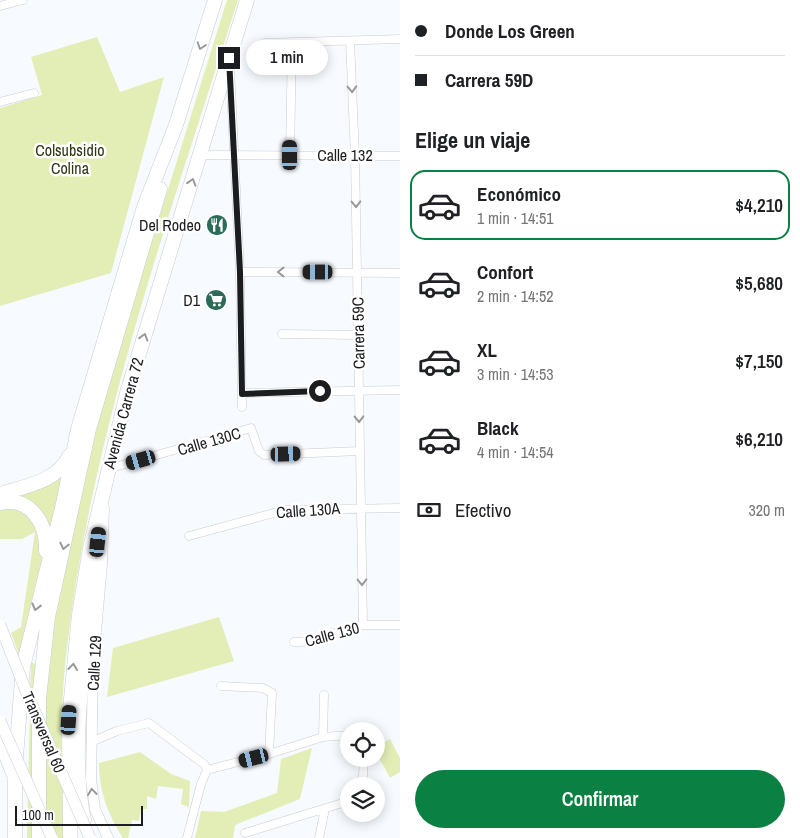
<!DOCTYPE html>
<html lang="es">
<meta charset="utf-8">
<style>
:root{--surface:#fff;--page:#f2f2f2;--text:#202124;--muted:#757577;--line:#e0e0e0;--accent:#0b8043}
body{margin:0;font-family:"Archivo Narrow",sans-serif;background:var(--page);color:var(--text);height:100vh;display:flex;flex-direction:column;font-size:19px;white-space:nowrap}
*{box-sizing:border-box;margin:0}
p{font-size:16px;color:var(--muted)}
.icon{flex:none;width:28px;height:28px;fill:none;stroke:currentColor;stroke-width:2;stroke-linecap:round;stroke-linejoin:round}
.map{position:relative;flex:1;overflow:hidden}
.sheet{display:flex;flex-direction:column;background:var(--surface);width:400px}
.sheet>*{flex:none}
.guide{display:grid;align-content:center;height:110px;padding:0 15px;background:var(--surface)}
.buttons{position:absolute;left:340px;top:722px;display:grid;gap:10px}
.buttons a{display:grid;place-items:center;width:45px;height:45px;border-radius:50%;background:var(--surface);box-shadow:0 2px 12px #0003;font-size:25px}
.scale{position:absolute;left:15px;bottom:12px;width:128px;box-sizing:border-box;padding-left:5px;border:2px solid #1c1d20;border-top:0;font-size:14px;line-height:18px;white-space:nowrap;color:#1c1d20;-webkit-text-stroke:4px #fff;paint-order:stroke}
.end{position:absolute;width:22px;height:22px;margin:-11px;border:6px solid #1c1d20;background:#fff;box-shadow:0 0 0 2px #fff}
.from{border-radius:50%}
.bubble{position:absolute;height:35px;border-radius:18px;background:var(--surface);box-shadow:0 2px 12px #0003;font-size:16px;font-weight:600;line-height:35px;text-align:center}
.car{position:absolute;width:15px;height:30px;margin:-15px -8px;border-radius:6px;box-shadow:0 0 4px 1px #0007;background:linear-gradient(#222 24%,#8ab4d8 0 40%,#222 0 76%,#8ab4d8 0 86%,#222 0)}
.guide b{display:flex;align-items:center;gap:18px;height:48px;font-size:19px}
.guide b+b{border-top:1px solid var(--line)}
.guide i{width:12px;height:12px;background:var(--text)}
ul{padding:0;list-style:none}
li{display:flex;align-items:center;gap:15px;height:70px;margin:0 10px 8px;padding:0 5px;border:2px solid transparent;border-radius:15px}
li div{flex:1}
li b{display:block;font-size:19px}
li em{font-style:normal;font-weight:600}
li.selected{border-color:var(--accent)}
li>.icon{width:45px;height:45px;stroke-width:1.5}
h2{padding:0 15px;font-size:22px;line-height:60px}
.pay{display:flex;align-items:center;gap:12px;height:55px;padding:0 15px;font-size:19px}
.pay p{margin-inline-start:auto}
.primary-button{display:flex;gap:10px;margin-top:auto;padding:10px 15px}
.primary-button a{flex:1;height:58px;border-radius:30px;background:var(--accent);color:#fff;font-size:20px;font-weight:600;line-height:58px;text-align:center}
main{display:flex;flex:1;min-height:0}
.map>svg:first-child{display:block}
</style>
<main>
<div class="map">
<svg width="400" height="838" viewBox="0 0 400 838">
<rect width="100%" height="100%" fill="#f7faff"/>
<path fill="#e3eeb7" d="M227 0H238C170 215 91 431 66 656 59 717 62 778 64 838H44V700L49 647 99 411Z
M97 37 120 92 164 77 111 273 0 306V108L42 95 31 57Z
M67 470 51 531 2 499Z
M10 505 36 519 43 556 19 655 11 633 21 627 35 532 22 539H0V507Z
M219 617 234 661 107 697 113 648Z
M31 662 35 664 34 838H27Z
M390 739 400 758V772L390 778 376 752V747Z
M312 748 300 799 235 825 233 838H195L201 811 224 812 277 793 281 759Z
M140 752 171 774 190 781 189 807 181 804 183 789 158 786 156 799 147 796V809H141L139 821 132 820 128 838H123C108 815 99 791 99 763Z"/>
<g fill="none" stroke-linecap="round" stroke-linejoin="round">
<g stroke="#c7ccd4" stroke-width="9">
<path id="street" d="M0 6 23 0
M350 41 355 156 363 625
M264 43 400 39
M230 69 240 272 242 407
M0 102 34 93
M200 155 400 156
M290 155 292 42
M240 272 400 273
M282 334 358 335
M242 393 400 390
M108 469 251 428 259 451 264 455 360 451
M189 536 285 510 400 508
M294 642H302L363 625H400
M221 686 263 688 272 693 269 754
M323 737 324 695
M91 742 117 731 149 723 205 765 207 770
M207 770 269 754 323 737 349 735
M359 786 363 776 364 759
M245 833 349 801
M187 838 201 784 207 770
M319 838 325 809"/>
</g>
<g stroke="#c7ccd4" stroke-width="11">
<path id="secondary" d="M104 508 102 564 93 665 91 780 95 809 108 838"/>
</g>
<g stroke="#c7ccd4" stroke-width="15">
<path id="highway" d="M0 494C26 486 57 482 70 455
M0 503C31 496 47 524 46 551
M0 740 13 773
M84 820C68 745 87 643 96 566
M15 838V770L23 667 63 504 78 429 144 207 176 125 215 0
M39 838V698L48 617 89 429 160 189
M70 838 69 720 79 615 90 548 127 393 247 0"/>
</g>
<use href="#street" stroke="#fff" stroke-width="8"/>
<use href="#secondary" stroke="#fff" stroke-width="10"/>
<use href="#highway" stroke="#fff" stroke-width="14"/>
<g stroke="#c7ccd4" stroke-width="12" stroke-linecap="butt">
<path id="primary-bridge" d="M0 625 28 696 90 838
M0 721 52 838"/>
</g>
<use href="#primary-bridge" stroke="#fff" stroke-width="11"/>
</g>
<defs><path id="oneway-chevron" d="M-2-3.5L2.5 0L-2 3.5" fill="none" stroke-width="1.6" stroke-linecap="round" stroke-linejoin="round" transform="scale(1.25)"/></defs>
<g stroke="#99999b">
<use href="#oneway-chevron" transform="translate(201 46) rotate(108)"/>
<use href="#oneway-chevron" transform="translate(352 89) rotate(88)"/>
<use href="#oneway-chevron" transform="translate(192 182) rotate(-73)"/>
<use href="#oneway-chevron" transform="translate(356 204) rotate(89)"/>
<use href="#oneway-chevron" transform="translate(281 272) rotate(-180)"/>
<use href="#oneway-chevron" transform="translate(144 337) rotate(-73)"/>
<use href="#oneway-chevron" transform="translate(359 419) rotate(89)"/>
<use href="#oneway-chevron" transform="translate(64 546) rotate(103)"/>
<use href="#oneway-chevron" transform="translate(362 582) rotate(89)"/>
<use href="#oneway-chevron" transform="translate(36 607) rotate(104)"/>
<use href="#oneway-chevron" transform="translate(73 667) rotate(-84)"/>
<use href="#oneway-chevron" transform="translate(92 792) rotate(-97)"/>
</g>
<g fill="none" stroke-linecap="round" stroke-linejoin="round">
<path stroke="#1c1d20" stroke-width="6" d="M229 58 240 272 242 394 320 391"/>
</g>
<defs>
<g id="restaurant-disc" transform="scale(1.125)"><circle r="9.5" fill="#2c6b58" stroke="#fff"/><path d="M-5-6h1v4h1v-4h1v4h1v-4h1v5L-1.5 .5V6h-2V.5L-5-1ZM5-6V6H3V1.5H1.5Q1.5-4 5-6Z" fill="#fff"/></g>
<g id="supermarket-disc" transform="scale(1.125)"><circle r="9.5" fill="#2c6b58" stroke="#fff"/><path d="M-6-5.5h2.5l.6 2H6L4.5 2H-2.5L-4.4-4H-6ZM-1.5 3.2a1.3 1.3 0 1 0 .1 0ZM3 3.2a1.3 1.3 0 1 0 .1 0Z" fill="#fff"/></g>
</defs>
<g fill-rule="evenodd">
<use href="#restaurant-disc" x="217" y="225"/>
<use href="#supermarket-disc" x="216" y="300"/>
</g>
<g text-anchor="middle" stroke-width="5" stroke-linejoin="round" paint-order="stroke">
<g font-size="16" fill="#2f350f" stroke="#fff">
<text x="70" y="156">Colsubsidio<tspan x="70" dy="18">Colina</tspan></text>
</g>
<g font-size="16" fill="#1c1d20" stroke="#fff">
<text x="345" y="161">Calle 132</text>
<text transform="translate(358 333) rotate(-91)" y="6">Carrera 59C</text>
<text transform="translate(123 413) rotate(-75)" y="6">Avenida Carrera 72</text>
<text transform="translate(209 441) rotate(-16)" y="6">Calle 130C</text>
<text transform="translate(308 510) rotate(-4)" y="6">Calle 130A</text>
<text transform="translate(332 634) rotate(-15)" y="6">Calle 130</text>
<text transform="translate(94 663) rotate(-87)" y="6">Calle 129</text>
<text transform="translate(44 732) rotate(67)" y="6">Transversal 60</text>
</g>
<g font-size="16" fill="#1c1d20" stroke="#fff" text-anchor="end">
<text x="201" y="231">Del Rodeo</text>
<text x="200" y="306">D1</text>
</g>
</g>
</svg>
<div class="buttons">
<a><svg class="icon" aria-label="locate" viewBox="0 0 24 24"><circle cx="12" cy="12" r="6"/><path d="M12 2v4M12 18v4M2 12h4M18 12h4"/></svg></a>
<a><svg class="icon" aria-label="layers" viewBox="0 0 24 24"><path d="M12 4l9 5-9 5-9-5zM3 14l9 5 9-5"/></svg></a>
</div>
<div class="scale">100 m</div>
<i class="end from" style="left:320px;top:391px"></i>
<i class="end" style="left:229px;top:58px"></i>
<div class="bubble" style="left:246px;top:40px;width:82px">1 min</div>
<i class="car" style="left:290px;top:155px;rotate:0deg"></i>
<i class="car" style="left:318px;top:272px;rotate:270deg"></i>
<i class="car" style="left:286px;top:454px;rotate:88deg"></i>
<i class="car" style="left:141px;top:460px;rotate:254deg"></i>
<i class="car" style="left:98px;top:542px;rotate:6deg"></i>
<i class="car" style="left:69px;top:720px;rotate:4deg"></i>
<i class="car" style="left:254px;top:758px;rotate:256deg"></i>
</div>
<section class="sheet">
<div class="guide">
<b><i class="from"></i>Donde Los Green</b>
<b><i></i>Carrera 59D</b>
</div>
<h2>Elige un viaje</h2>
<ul>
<li class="selected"><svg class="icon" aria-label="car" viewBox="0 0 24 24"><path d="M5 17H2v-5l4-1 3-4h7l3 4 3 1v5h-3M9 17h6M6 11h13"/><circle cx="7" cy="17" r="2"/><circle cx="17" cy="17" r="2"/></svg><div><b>Económico</b><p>1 min · 14:51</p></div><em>$4,210</em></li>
<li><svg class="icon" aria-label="car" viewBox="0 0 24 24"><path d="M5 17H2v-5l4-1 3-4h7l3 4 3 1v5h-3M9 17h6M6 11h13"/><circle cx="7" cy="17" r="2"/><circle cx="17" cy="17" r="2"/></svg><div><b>Confort</b><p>2 min · 14:52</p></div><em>$5,680</em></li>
<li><svg class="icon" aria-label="car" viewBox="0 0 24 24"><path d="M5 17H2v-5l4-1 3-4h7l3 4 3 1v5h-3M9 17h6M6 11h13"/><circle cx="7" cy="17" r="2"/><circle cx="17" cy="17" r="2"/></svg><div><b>XL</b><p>3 min · 14:53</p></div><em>$7,150</em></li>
<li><svg class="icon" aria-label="car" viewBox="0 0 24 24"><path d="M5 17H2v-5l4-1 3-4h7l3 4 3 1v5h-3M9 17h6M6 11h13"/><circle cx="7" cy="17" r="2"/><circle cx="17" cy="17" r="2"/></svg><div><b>Black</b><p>4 min · 14:54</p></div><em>$6,210</em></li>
</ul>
<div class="pay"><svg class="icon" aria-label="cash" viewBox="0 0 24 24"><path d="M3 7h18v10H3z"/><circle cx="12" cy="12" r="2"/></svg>Efectivo<p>320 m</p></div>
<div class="primary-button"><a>Confirmar</a></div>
</section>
</main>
